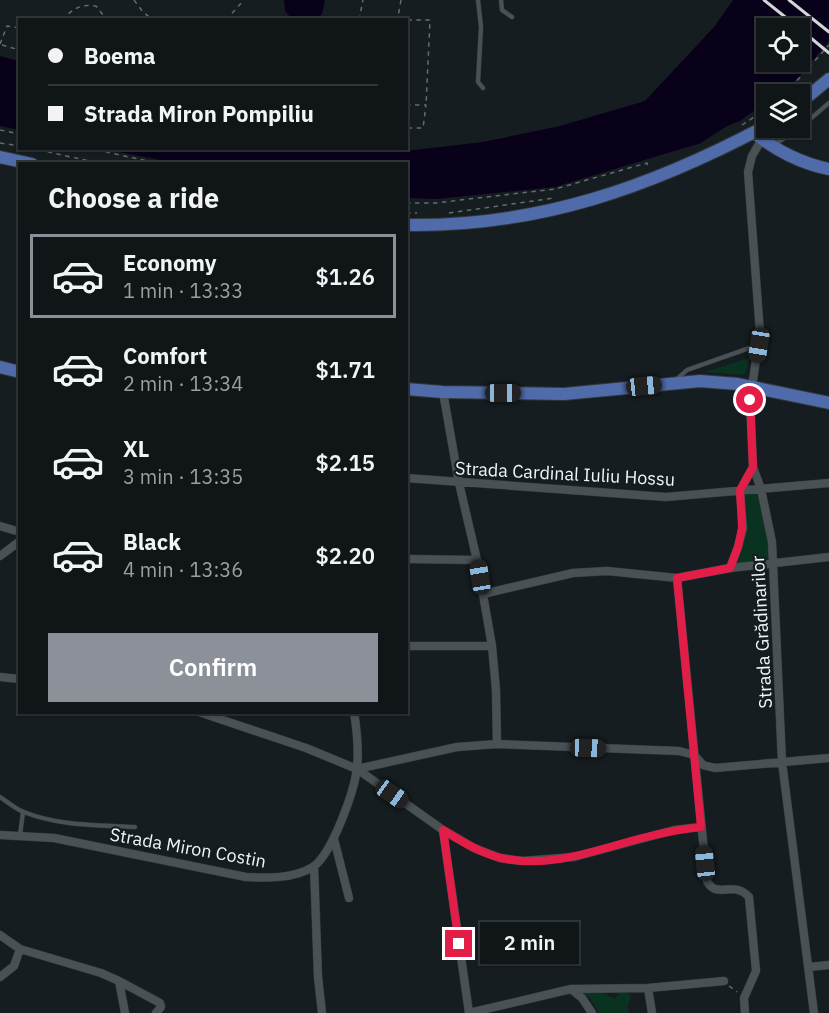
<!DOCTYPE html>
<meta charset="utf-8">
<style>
:root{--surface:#101618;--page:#191f21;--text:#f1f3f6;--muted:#9c9fa2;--line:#303537;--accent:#8c9099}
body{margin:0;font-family:"IBM Plex Sans",sans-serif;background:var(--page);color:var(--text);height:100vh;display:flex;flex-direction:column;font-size:22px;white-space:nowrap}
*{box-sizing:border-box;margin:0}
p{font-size:20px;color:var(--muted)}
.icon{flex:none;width:33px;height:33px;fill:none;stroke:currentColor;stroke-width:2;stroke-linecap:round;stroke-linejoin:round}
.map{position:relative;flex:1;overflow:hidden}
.side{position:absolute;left:18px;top:162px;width:390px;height:552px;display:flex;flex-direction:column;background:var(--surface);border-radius:0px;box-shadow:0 2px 4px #0004,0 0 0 2px var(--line)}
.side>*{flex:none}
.guide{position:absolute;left:18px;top:18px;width:390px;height:132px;border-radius:0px;box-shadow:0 2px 4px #0004,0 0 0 2px var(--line);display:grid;align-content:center;height:132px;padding:0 30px;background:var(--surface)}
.controls{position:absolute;left:756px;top:18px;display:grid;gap:12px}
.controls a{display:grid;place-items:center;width:54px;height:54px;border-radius:0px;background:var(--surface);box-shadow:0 2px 4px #0004,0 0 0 2px var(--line);font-size:30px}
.end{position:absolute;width:27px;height:27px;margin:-14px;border:8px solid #e11d48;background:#fff;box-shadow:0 0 0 3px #fff}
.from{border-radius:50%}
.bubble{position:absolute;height:42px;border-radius:0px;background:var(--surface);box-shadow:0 2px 4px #0004,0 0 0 2px var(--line);font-size:20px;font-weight:600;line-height:42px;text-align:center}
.car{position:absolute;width:18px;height:36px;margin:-18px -9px;border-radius:8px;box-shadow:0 0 4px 2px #0007;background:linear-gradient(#222 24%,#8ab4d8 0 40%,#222 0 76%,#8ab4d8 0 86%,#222 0)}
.guide b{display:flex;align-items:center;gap:21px;height:57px;font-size:22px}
.guide b+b{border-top:2px solid var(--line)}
.guide i{width:15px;height:15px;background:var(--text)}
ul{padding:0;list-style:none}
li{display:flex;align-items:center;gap:18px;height:84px;margin:0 12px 9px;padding:0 18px;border:3px solid transparent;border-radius:0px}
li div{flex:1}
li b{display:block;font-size:22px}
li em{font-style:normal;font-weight:600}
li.selected{border-color:var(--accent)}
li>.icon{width:54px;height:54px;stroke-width:1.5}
h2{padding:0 30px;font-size:27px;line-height:72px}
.primary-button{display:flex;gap:12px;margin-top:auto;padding:12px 30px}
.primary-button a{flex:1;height:69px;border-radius:0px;background:var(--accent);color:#fff;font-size:24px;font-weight:600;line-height:69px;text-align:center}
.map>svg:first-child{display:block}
</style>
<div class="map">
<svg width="829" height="1013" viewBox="0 0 829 1013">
<rect width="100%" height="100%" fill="#161d20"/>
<path fill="#0a3221" d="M749 358 746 372 743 375 705 372Z
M761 489 775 563 730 568 743 528 740 491Z
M578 991 601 992 615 999 619 992 626 991 631 996 628 1005 629 1013H599L590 998Z"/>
<path fill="#09001a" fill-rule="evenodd" d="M284 0H325L322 14 316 19 293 20 285 11Z
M733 0H829V41L798 78 780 94H766V102L740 121 727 126 701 143 555 187 437 199 407 198 406 164 175 163 104 149 379 148 397 152 483 142 560 126 645 101 714 27ZM800 28V62H766V28Z
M0 56 19 61V130L0 126Z"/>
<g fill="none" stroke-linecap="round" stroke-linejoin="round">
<g stroke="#333739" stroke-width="5">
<path id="lane" d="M478 0 481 27 478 82 483 88
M501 0 502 10 512 17
M775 144 796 131 829 103
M677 379 687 370 758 345
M0 797C8 802 15 809 24 812 58 826 99 825 135 827
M20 835 23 812"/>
</g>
<g stroke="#333739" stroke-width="9">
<path id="street" d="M763 137 752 156 748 172 760 333 750 400 753 467 761 489 772 542 782 762 814 1013
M443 392 459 483 477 560 492 646 496 690 497 744
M406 478 666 497 829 483
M0 526 20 532
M0 556 20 541
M406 559 477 560
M730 568 738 547 743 528 740 491 753 467
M677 578 707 881C715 897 728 885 741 891 744 892 747 895 749 897L756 971 744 998 745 1013
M483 594 573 573 607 571 677 578 730 568 829 557
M406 646H492
M0 677 20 679
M199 712 306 748 357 769 443 830 474 848 500 858 522 861 574 857 674 830 701 827
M357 769 457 747 497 744 679 751 694 755 703 765 715 768 829 758
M443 830 469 1013
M0 835 54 838 246 877C267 878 293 879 313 867 332 854 355 790 357 767 359 749 357 731 354 712
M334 839 349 898
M314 866 318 977 322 1013
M0 935 20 949 101 973 119 981 125 1013
M809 967 829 965
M0 977 14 966 20 949
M119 981 160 1003 161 1007 156 1013
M648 988 652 1013
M571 989 582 998 592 1013
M469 1013 571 989 648 988 724 981"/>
</g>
<g stroke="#333739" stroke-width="14">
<path id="primary" d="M800 103 829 79
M755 133C774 150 803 164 829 169
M0 157 32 164
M406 225C539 227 651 187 766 126
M0 367 20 372
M406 389 443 392 564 394 700 381 738 384 829 403"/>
</g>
<path stroke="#656b6e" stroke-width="1.5" stroke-dasharray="4.5 4.5" stroke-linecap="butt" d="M134 0 143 12 153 20
M401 0 398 17 409 20H430L426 105
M332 17 340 20
M62 20C73 8 81 4 96 6L107 20
M226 20 244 0
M359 20 363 0
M0 44 7 26 20 28
M2 45 20 50
M785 94 829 45
M406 105H426L423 128H406
M742 125 766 109
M0 130 20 134
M0 143 20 146
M30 148 103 164
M88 148 161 164
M406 203H435L555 189 647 163 648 169
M406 213H417
M449 213 554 198
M729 986 737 992"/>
<use href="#lane" stroke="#4a5155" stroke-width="4"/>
<use href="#street" stroke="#4a5155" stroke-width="8"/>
<use href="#primary" stroke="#506baa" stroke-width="12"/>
<path stroke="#d0d5d8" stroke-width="3" d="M764 0 799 28
M789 0 829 32
M800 29 829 53"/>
</g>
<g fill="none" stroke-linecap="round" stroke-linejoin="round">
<path stroke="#e11d48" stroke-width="8" d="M459 944 443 830C461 841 480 853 501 858 549 869 596 850 642 838 662 833 681 829 701 827L677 578 730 568 738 547 742 528 740 490 753 467 750 400"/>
</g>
<g text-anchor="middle" stroke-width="4.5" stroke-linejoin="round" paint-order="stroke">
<g font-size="18" fill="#f1f5f8" stroke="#161d20">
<text transform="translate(565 474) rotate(3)" y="6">Strada Cardinal Iuliu Hossu</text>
<text transform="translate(762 632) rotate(-93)" y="6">Strada Grădinarilor</text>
<text transform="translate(188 848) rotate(10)" y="6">Strada Miron Costin</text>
</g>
</g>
</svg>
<div class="controls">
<a><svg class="icon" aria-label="locate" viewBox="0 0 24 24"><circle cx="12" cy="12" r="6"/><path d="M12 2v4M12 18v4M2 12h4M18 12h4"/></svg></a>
<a><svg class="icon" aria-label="layers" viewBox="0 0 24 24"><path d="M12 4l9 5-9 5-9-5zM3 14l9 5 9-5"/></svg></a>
</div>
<i class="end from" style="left:750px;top:400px"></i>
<i class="end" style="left:459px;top:944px"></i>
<div class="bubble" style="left:480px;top:922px;width:99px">2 min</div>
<i class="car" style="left:759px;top:345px;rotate:189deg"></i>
<i class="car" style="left:644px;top:386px;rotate:84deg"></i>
<i class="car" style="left:503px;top:393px;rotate:90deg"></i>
<i class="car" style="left:480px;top:577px;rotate:351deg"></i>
<i class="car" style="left:588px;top:748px;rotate:92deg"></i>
<i class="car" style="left:392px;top:794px;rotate:125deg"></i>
<i class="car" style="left:705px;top:863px;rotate:354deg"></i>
<div class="guide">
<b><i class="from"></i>Boema</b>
<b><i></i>Strada Miron Pompiliu</b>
</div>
<section class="side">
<h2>Choose a ride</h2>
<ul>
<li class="selected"><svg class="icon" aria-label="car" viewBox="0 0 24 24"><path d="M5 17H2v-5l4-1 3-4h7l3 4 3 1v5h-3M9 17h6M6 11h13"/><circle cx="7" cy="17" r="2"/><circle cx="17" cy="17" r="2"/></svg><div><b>Economy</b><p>1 min · 13:33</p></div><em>$1.26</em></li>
<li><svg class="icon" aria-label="car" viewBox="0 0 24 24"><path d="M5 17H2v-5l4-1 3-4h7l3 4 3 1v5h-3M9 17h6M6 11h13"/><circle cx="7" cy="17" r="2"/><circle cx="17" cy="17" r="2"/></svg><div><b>Comfort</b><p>2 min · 13:34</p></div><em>$1.71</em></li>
<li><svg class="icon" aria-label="car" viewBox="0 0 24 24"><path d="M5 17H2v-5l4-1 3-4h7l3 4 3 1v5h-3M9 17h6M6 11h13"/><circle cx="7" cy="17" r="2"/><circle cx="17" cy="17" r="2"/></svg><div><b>XL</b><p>3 min · 13:35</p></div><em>$2.15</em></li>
<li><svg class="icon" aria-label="car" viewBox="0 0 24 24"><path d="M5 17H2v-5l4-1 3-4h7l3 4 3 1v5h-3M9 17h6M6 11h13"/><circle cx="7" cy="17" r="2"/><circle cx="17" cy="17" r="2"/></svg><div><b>Black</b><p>4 min · 13:36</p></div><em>$2.20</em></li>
</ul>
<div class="primary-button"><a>Confirm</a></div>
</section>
</div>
